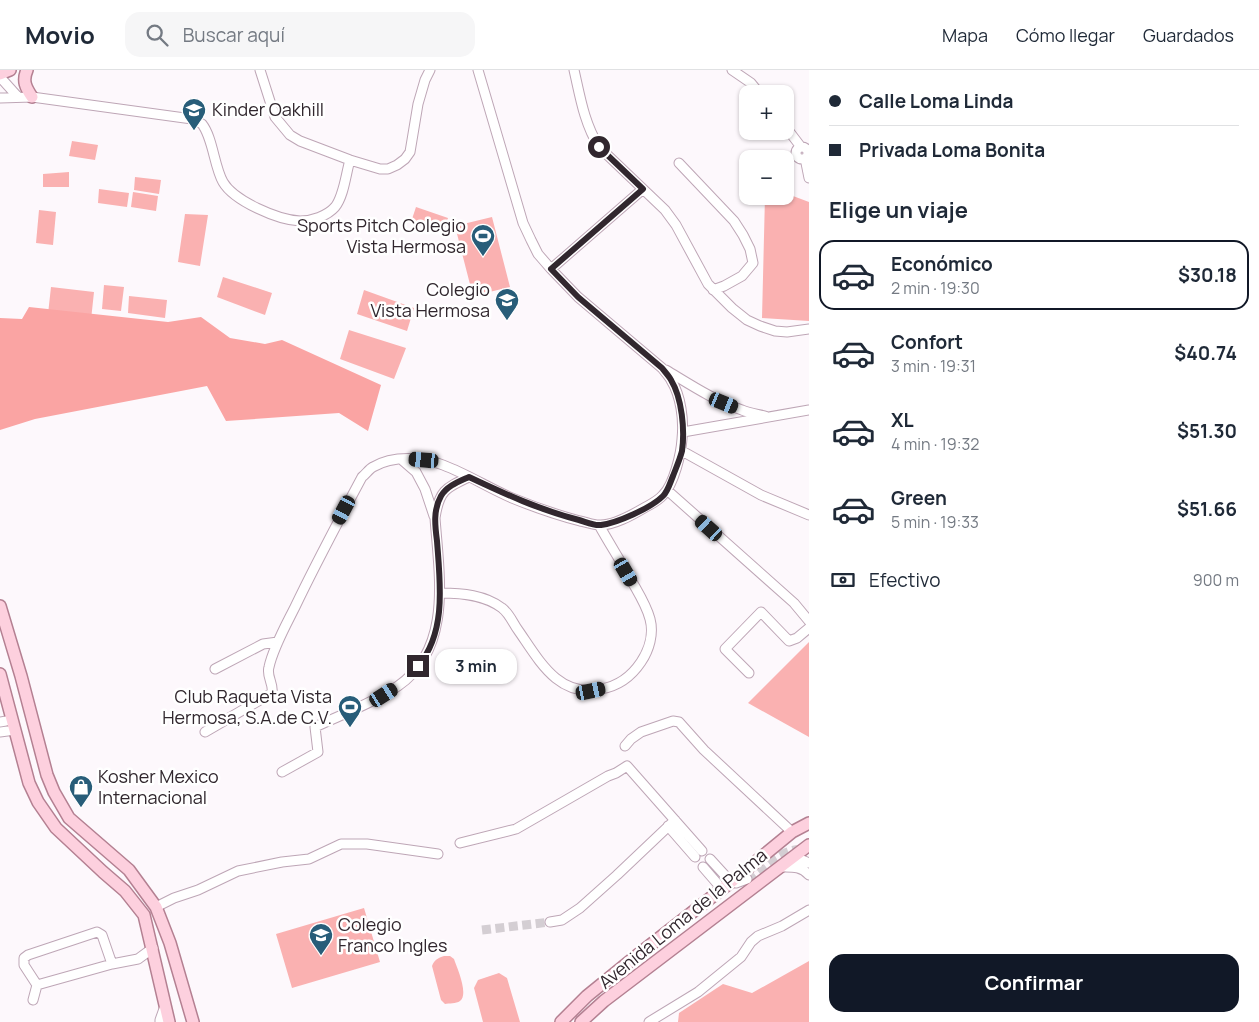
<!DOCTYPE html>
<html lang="es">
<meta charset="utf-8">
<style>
:root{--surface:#fff;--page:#f6f6f7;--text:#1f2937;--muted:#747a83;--line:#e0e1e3;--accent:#111827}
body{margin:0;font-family:Manrope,sans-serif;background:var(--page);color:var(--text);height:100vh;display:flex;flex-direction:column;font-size:19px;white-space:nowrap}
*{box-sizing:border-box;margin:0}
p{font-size:16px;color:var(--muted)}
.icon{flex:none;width:28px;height:28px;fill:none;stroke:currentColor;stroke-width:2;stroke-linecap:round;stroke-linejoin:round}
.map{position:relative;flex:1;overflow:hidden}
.drawer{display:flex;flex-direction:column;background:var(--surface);width:450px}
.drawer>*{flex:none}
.banner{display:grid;align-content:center;height:110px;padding:0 20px;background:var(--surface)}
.buttons{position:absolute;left:739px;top:15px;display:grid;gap:10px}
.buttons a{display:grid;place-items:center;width:55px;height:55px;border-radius:10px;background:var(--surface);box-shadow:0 1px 4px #0004;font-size:25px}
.end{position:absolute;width:22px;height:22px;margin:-11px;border:6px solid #31272e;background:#fff;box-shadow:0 0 0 2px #fff}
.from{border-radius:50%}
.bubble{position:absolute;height:35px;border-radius:15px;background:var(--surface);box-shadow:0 1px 4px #0004;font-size:16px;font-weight:700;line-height:35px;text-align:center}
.car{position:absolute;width:15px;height:30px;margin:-15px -8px;border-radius:6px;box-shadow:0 0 4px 1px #0007;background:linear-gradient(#222 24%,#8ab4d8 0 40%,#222 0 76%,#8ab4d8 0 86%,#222 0)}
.banner b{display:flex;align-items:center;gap:18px;height:48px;font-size:19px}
.banner b+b{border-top:1px solid var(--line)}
.banner i{width:12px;height:12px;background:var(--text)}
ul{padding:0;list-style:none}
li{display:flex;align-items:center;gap:15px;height:70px;margin:0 10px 8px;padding:0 10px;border:2px solid transparent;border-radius:15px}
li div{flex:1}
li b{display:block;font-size:19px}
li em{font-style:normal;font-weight:700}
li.active{border-color:var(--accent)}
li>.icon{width:45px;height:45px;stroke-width:1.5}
h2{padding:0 20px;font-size:22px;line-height:60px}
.pay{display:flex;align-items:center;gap:12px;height:55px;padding:0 20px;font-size:19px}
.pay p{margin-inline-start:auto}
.cta{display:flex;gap:10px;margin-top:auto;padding:10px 20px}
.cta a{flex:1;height:58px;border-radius:15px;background:var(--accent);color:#fff;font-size:20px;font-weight:700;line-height:58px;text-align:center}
header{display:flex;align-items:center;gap:30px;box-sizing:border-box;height:70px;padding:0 25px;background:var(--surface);border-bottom:1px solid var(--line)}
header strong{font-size:24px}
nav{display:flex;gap:28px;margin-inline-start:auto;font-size:18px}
.search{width:350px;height:45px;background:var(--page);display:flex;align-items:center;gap:12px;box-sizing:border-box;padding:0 18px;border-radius:15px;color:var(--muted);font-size:19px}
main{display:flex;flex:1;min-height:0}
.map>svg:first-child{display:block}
</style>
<header>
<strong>Movio</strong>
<div class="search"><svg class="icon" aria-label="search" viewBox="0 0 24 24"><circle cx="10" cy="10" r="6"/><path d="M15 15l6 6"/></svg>Buscar aquí</div>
<nav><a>Mapa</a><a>Cómo llegar</a><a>Guardados</a></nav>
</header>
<main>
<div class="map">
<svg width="809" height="952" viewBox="0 0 809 952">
<rect width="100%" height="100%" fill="#fdf8fc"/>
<path fill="#fab1b1" d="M72 71 98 75 95 90 69 86Z
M69 102V117H43V104Z
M135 107 161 110 159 124 134 120Z
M99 119 129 123 127 137 98 133Z
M133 122 158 126 156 141 131 137Z
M785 123 809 132V251L762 248 765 126H785Z
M416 137 448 148 443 164 411 152Z
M39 140 56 142 53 175 36 173Z
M185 144 208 145 200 196 178 192Z
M492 147 510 217 473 226 455 156Z
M223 207 272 223 265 245 217 227Z
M104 215 124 217 121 241 102 239Z
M51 217 94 222 91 250 48 244Z
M364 220 414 238 407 261 357 244Z
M129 226 167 230 165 248 128 243Z
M349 260 406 278 394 309 340 289Z
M809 572V667L748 633Z
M364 838 380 892 292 918 276 864Z
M444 886H450L454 889C457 898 469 924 460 931 456 934 449 933 445 934L441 930 432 896C434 890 438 888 444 886Z
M809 891V952H678L679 943 723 914 752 923Z
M499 903 507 908 520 952H483L474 918 478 910Z"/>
<path fill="#faa4a3" d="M29 237 168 252 201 247 230 268 265 274 282 270 381 315 368 361 339 343 226 351 207 316 35 349 0 360V248L22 249Z"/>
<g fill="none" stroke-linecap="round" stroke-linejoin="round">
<path stroke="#d4ced3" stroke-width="9" stroke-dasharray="9 4.5" stroke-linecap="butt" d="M747 809C762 799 785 776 804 780
M482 860 550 852"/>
<g stroke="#bea6b6" stroke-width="11">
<path id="minor" d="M260 0 275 47 290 65 300 71 350 90 380 99H388L397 95 405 89 410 82 418 34 425 10 430 0
M574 0C580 26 584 53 599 77L665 140 676 155 708 214 732 238 747 250 760 256 775 261 787 262 809 259
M732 0 751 13 760 24
M0 7 18 27
M0 28 32 27 192 49C195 50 199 52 202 54 213 68 214 96 223 112 234 131 278 150 300 151 312 151 327 146 335 137 344 126 346 103 350 90
M785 56 801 77
M796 83a6 6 0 1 1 12 0a6 6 0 1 1-12 0Z
M808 85 806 93 809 108
M679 93 734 151 743 165 750 179 753 193 742 206 724 216 713 220
M551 199 643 119
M666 300C691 315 715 331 742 340 749 343 757 344 765 346
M683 362 809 340
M682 381 761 425 809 445
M401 389 416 402 425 419 434 446
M667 420 794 533 809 551
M441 523C462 523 485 525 502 538 509 543 513 553 518 560 539 590 558 628 601 619 619 616 631 607 641 592 649 580 654 564 650 549 646 534 637 521 630 508 620 490 609 473 599 455
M215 599 263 574 278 572
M749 603 725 579 761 542 789 571 797 568 809 558
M0 652 12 650
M0 662 15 660
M205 662 272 623C274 614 266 606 269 597 273 578 286 555 295 537 316 493 339 450 362 407 366 404 369 399 373 397 393 385 423 387 443 395 467 404 489 418 512 428 534 437 557 445 580 451 586 452 593 455 599 455 613 456 632 445 644 438 651 434 658 431 663 425 674 414 681 384 682 369 684 350 681 326 671 310 669 306 665 302 662 298L578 227 551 199 538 184 531 170 523 153 478 0
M625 676 631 669 641 662 673 651 679 652 704 680 792 762
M282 702 318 682 315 657C343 644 373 633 398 616 453 578 439 505 435 448 439 421 445 418 469 407
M668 756 695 787
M460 773 516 759 608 706 616 703 627 696 702 781
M710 789 731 812 736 813 747 809
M788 791 802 790 809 793
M703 797 722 819
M781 797C792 797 801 796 809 805
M156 837 174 828 198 820 238 801 282 792 309 789 341 774H367L438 784
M550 852 562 850 580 838 617 805 675 750
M37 915 24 895V888L28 885 97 862 102 865 112 894
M33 930 37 915 112 894 138 889 153 878
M160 952V950L165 936
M649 952 698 922 741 887 751 872 758 866 782 856 809 840"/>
</g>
<g stroke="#b48092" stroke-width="14">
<path id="major" d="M27 0C22 11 26 18 32 27
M0 4 10 0
M0 536 21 606 47 705 54 722 69 748 129 800 156 837 170 873 193 952
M0 604 29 713 38 732 56 758 103 802 125 821 144 845 169 952
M561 952 587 926 635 887 731 812 792 762 809 753
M581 952 604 931 809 775"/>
</g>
<use href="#minor" stroke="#fff" stroke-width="9"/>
<use href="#major" stroke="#fdd0de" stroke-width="11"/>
</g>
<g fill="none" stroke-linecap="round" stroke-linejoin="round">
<path stroke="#31272e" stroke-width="6" d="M418 596C447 562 440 512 437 471 435 456 433 440 441 426 447 416 458 412 469 407 505 424 540 440 579 450 586 452 594 456 601 455 617 453 651 438 663 426 668 421 670 413 673 406 676 398 680 389 682 381 685 360 682 328 671 310 669 306 665 302 662 298L578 227 551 199 643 119 599 77"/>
</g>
<defs>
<g id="school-pin" transform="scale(1.25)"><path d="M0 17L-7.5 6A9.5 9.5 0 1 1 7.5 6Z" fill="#285d79" stroke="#fff"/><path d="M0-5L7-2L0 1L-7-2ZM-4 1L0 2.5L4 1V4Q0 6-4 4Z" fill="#fff"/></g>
<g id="stadium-pin" transform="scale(1.25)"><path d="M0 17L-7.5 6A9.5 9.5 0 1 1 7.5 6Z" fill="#285d79" stroke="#fff"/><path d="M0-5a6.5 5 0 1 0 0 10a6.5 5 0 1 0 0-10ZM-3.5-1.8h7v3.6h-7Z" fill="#fff"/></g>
<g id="shop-pin" transform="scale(1.25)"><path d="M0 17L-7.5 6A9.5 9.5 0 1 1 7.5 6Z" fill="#285d79" stroke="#fff"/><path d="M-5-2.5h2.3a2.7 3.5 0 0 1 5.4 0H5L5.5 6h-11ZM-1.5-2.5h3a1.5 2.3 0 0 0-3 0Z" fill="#fff"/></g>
</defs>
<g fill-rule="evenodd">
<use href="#school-pin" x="194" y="40"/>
<use href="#stadium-pin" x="483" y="166"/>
<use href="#school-pin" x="507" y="230"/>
<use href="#stadium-pin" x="350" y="637"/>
<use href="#shop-pin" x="81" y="717"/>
<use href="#school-pin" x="321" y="865"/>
</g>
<g text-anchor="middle" stroke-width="5" stroke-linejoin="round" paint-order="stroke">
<g font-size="18" fill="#31272e" stroke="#fff" text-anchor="start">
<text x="212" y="46">Kinder Oakhill</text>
<text x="466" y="162" text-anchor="end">Sports Pitch Colegio<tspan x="466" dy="21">Vista Hermosa</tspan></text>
<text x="490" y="226" text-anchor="end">Colegio<tspan x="490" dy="21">Vista Hermosa</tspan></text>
<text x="332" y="633" text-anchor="end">Club Raqueta Vista<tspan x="332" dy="21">Hermosa, S.A.de C.V.</tspan></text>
<text x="98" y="713">Kosher Mexico<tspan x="98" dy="21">Internacional</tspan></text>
<text x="338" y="861">Colegio<tspan x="338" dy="21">Franco Ingles</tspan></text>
</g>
<g font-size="18" fill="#31272e" stroke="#fff">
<text transform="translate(683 849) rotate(-39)" y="6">Avenida Loma de la Palma</text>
</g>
</g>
</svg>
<div class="buttons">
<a>+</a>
<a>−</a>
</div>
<i class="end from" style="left:599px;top:77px"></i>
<i class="end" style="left:418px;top:596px"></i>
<div class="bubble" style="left:435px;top:579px;width:82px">3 min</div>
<i class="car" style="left:724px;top:333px;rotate:112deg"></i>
<i class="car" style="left:424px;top:390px;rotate:275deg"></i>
<i class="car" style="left:344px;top:440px;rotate:208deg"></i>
<i class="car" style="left:709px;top:458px;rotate:312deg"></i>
<i class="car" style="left:626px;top:502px;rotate:150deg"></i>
<i class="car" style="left:591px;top:621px;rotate:78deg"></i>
<i class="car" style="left:384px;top:625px;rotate:58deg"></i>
</div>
<section class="drawer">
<div class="banner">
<b><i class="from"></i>Calle Loma Linda</b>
<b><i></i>Privada Loma Bonita</b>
</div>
<h2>Elige un viaje</h2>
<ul>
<li class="active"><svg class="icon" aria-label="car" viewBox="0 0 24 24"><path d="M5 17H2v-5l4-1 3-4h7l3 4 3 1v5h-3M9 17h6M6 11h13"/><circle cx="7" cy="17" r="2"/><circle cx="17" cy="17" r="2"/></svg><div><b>Económico</b><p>2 min · 19:30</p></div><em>$30.18</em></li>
<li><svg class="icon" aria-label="car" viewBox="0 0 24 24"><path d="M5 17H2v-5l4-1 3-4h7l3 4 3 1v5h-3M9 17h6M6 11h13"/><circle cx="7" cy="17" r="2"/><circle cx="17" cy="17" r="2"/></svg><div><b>Confort</b><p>3 min · 19:31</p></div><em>$40.74</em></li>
<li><svg class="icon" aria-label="car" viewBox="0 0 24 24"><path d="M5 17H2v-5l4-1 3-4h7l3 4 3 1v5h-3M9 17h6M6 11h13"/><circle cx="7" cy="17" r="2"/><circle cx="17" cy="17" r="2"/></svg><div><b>XL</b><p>4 min · 19:32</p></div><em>$51.30</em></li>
<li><svg class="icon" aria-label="car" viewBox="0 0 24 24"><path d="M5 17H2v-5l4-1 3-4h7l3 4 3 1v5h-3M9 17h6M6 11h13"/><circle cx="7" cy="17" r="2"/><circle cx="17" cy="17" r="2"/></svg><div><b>Green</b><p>5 min · 19:33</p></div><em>$51.66</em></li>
</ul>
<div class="pay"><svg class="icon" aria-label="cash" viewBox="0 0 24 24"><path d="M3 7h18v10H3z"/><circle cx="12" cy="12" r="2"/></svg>Efectivo<p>900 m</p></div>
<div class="cta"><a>Confirmar</a></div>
</section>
</main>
